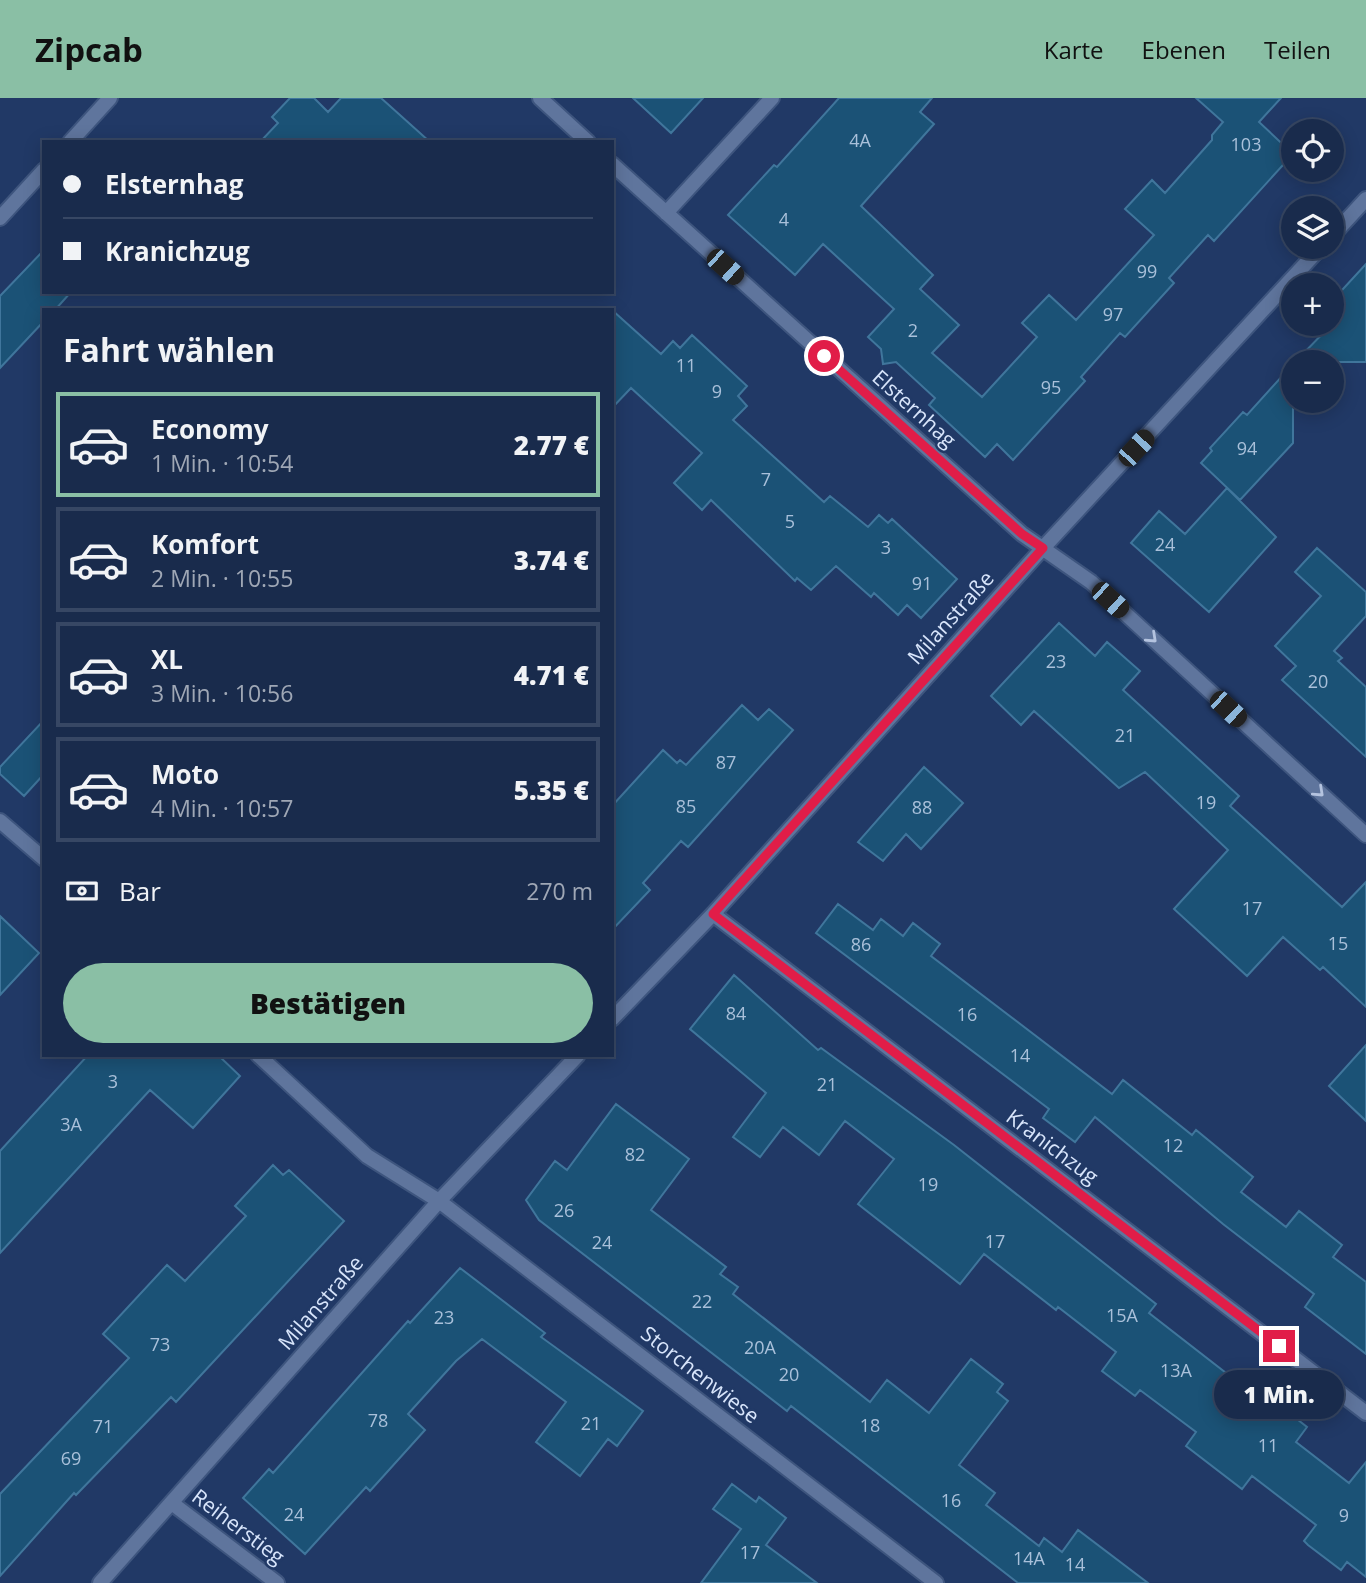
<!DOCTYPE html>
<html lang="de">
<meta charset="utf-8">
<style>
:root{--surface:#192b4c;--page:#223353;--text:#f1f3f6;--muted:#9fa7b5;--line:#374764;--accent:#8abfa5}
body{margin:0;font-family:"Open Sans",sans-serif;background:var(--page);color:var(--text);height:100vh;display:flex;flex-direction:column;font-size:26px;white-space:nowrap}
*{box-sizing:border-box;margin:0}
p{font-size:23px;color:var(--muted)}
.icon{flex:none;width:38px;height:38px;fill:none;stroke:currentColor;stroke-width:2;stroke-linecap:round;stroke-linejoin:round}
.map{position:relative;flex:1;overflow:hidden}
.details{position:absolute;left:42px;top:210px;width:572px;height:749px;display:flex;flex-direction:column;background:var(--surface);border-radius:0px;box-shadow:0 4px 18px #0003,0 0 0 2px var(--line)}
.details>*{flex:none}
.hud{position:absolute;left:42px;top:42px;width:572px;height:154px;border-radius:0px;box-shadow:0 4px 18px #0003,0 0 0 2px var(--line);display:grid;align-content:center;height:154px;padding:0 21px;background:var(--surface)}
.tools{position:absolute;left:1281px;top:21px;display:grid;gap:14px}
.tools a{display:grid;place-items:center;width:63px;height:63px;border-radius:50%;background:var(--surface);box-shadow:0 4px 18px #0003,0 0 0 2px var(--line);font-size:35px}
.end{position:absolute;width:32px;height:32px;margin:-16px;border:9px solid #e11d48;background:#fff;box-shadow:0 0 0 4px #fff}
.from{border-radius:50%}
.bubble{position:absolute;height:49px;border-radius:24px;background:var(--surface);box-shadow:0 4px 18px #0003,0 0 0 2px var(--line);font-size:23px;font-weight:800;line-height:49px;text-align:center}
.car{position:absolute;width:21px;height:42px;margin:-21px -10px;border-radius:9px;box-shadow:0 0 5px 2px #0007;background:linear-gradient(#222 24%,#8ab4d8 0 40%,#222 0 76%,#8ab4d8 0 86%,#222 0)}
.hud b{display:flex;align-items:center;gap:24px;height:66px;font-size:26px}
.hud b+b{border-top:2px solid var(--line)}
.hud i{width:18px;height:18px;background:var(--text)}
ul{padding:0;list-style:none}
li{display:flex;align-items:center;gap:21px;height:105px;margin:0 14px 10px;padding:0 7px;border:4px solid var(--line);border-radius:0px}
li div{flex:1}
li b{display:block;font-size:26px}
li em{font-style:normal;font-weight:800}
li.current{border-color:var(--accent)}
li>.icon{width:63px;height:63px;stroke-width:1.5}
h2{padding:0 21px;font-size:32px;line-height:84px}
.pay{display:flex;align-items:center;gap:18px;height:77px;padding:0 21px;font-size:26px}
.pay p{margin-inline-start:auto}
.primary-button{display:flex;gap:14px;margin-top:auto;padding:14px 21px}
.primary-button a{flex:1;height:80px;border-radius:42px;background:var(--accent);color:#111;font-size:28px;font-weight:800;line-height:80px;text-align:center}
header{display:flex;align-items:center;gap:42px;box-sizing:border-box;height:98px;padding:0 35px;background:var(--accent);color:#111}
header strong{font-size:33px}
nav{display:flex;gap:38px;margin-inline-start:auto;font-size:24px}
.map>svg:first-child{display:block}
</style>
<header>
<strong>Zipcab</strong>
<nav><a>Karte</a><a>Ebenen</a><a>Teilen</a></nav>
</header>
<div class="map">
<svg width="1366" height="1485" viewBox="0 0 1366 1485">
<rect width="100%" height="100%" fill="#213966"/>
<path fill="#1b5276" stroke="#40769c" stroke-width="2" d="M290 0H314L328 14 341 0H381L430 44H260L278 25 272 19Z
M633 0H703L671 35Z
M839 0H932L920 14 934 26 861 108 933 177 920 191 959 227 932 255 982 299 1037 239 1022 225 1049 197 1076 222 1154 137 1125 111 1152 82 1165 95 1212 42V37L1223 24 1196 0H1281L1259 24 1293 56 1214 143 1208 137 1169 180 1174 185 1125 239 1120 235 1081 279 1085 283 1013 362 997 346 985 359 929 307 935 300 896 264 883 266 881 251 868 239 894 211 823 146 795 177 728 117 774 67 777 69Z
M44 152V194H71L55 212H44V223L0 270V198Z
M1366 166V264H1295L1332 226V203Z
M612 212 661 256 673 243 680 250 692 237 747 288 738 298 747 308 733 322 824 404 830 398 868 429 879 417 888 425 892 421 957 481 921 520 907 507 898 517 874 495 871 499 836 468 811 492 797 480 795 483 711 402 702 412 674 385 702 355 631 290 612 310Z
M1293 266V345L1240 402 1201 365 1212 353 1210 350 1243 314 1247 317Z
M1227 390 1276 439 1209 514 1131 445 1159 413 1185 436Z
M1317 450 1366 494V518L1334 553 1342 560 1338 563 1366 589V659L1282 582 1296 568 1275 548 1321 498 1295 474Z
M1059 525 1095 558 1107 544 1140 573 1123 592 1239 698 1230 708 1342 809 1366 784V909L1323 869 1320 872 1283 839 1247 878 1174 811 1228 752 1145 674 1119 690 1034 613 1021 627 991 598Z
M742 607 758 622 769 611 793 632 688 749 681 743 643 785 650 792 612 832V708L663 652 677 665 680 662 686 667Z
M44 622V676L24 698 0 676V669Z
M924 669 963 705 921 751 906 736 883 763 858 744Z
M838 806 873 832 881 821 903 838 913 825 940 846 931 858 1112 996 1123 982 1192 1037 1196 1032 1253 1079 1241 1094 1286 1129 1299 1113 1342 1147 1333 1159 1366 1184V1256L1305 1209 1314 1196 1223 1126 1095 1019 1075 1044 1043 1020 1049 1011 816 835Z
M0 818 39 855 0 897Z
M734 877 818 952 821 950 954 1047 1156 1206 1149 1215 1266 1306 1270 1300 1307 1329 1296 1344 1349 1385 1366 1364V1479L1347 1464 1341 1472 1308 1447 1304 1443 1316 1427 1252 1378 1242 1391 1186 1348 1196 1334 1140 1292 1135 1298 1102 1273 1116 1254 1058 1209 1056 1212 984 1156 960 1186 858 1106 894 1061 845 1023 819 1057 783 1029 760 1059 733 1039 766 995 690 931Z
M1366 947V1023L1329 988Z
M88 957H218L240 978 193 1030 150 992 0 1155V1053Z
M616 1006 689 1061 651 1112 726 1169 720 1176 738 1189 733 1196 870 1304 887 1282 929 1315 971 1261 1003 1286 997 1294 1008 1303 959 1367 995 1395 986 1407 1039 1448 1044 1440 1062 1454 1078 1432 1148 1485H1018L791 1308 787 1313 539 1122 526 1102 555 1063 567 1072Z
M273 1067 283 1077 289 1072 344 1123 176 1304 171 1299 76 1397 74 1395 0 1478V1396L129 1260 103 1236 167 1167 185 1183 246 1118 235 1108Z
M460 1170 545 1235 541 1239 643 1313 617 1348 608 1341 580 1378 536 1344 566 1304 482 1241 456 1263 408 1316 425 1332 370 1393 366 1389 305 1456 243 1400 269 1371 273 1375 408 1223 410 1225Z
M732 1386 756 1404 759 1399 786 1420 766 1447 817 1485H701L741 1431 713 1411Z"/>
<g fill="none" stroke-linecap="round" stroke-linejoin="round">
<g stroke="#3e557e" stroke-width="18">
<path id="minor" d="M540 0 588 44
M70 44 110 0
M612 66 1022 436 1091 484 1366 737
M666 115 772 0
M0 120 44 72
M1332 138 1366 101
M0 723 44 761
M713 816 1366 1315
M612 921 713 816 1043 450 1321 149
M258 957 367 1058 439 1103 936 1485
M173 1406 277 1485
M100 1485 439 1103 578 957"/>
</g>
<use href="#minor" stroke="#5f759d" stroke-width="14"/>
</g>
<defs><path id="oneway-chevron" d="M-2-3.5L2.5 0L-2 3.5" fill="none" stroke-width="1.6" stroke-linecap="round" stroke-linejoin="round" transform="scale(1.75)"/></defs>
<g stroke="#b4c3df">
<use href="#oneway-chevron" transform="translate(1152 540) rotate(43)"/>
<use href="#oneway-chevron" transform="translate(1319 694) rotate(43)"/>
</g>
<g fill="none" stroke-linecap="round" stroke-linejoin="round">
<path stroke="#e11d48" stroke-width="9" d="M824 258 1022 436 1043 450 713 816 1279 1248"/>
</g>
<g text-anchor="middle" stroke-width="5" stroke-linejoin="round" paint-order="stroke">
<g font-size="18" fill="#a9c0da">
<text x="860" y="49">4A</text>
<text x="1246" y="53">103</text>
<text x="784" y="128">4</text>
<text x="1147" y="180">99</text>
<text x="1113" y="223">97</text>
<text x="913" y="239">2</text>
<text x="686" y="274">11</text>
<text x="1051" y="296">95</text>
<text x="717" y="300">9</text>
<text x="1247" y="357">94</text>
<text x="766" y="388">7</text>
<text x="790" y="430">5</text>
<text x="1165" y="453">24</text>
<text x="886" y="456">3</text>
<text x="922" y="492">91</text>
<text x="1056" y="570">23</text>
<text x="1318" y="590">20</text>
<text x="1125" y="644">21</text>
<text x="726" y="671">87</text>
<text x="1206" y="711">19</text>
<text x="686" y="715">85</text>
<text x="922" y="716">88</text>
<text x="1252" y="817">17</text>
<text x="1338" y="852">15</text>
<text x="861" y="853">86</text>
<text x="736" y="922">84</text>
<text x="967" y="923">16</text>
<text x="1020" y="964">14</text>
<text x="113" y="990">3</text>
<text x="827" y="993">21</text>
<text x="71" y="1033">3A</text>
<text x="1173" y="1054">12</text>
<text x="635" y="1063">82</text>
<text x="928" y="1093">19</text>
<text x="564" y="1119">26</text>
<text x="995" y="1150">17</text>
<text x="602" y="1151">24</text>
<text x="702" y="1210">22</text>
<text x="1122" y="1224">15A</text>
<text x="444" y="1226">23</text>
<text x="160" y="1253">73</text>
<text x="760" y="1256">20A</text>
<text x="1176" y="1279">13A</text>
<text x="789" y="1283">20</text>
<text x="378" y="1329">78</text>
<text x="591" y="1332">21</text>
<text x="870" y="1334">18</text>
<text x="103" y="1335">71</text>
<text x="1268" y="1354">11</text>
<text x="71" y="1367">69</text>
<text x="951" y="1409">16</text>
<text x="294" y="1423">24</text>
<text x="1344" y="1424">9</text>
<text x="750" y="1461">17</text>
<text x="1029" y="1467">14A</text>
<text x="1075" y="1473">14</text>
</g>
<g font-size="21" fill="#d8e5fb" stroke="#213966">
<text transform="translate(914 311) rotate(42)" y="7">Elsternhag</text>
<text transform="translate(951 520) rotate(-48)" y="7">Milanstraße</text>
<text transform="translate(1052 1049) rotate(37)" y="7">Kranichzug</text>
<text transform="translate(321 1205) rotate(-49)" y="7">Milanstraße</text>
<text transform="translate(700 1277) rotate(38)" y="7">Storchenwiese</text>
<text transform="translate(238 1429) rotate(37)" y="7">Reiherstieg</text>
</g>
</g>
</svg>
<div class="tools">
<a><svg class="icon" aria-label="locate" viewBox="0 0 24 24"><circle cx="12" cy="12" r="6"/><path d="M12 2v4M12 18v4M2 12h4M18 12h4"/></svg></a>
<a><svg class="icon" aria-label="layers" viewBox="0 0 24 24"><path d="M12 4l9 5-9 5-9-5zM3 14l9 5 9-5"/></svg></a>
<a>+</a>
<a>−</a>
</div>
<i class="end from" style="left:824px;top:258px"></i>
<i class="end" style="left:1279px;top:1248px"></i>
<div class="bubble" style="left:1214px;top:1272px;width:130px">1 Min.</div>
<i class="car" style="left:725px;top:169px;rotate:132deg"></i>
<i class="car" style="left:1136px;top:350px;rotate:43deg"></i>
<i class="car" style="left:1110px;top:502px;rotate:132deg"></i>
<i class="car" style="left:1228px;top:611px;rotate:133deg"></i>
<div class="hud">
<b><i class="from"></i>Elsternhag</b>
<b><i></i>Kranichzug</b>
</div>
<section class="details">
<h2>Fahrt wählen</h2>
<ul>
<li class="current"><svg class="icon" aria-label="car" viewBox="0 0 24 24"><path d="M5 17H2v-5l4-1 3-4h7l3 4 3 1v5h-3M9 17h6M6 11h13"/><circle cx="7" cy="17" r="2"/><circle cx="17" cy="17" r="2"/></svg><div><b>Economy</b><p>1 Min. · 10:54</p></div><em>2.77 €</em></li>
<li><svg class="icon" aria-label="car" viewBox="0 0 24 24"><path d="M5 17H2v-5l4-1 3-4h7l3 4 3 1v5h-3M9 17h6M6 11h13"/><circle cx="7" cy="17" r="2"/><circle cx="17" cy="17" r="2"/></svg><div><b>Komfort</b><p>2 Min. · 10:55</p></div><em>3.74 €</em></li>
<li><svg class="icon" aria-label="car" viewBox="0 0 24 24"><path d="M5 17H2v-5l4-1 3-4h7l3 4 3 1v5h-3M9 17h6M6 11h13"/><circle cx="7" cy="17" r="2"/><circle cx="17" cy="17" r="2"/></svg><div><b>XL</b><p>3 Min. · 10:56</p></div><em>4.71 €</em></li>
<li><svg class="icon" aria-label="car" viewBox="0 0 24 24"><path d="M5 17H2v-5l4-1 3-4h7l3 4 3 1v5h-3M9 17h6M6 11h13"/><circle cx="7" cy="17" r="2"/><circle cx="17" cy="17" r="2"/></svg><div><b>Moto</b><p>4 Min. · 10:57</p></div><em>5.35 €</em></li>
</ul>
<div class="pay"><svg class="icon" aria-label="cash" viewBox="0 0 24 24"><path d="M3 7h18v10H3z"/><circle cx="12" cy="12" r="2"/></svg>Bar<p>270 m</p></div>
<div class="primary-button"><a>Bestätigen</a></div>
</section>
</div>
